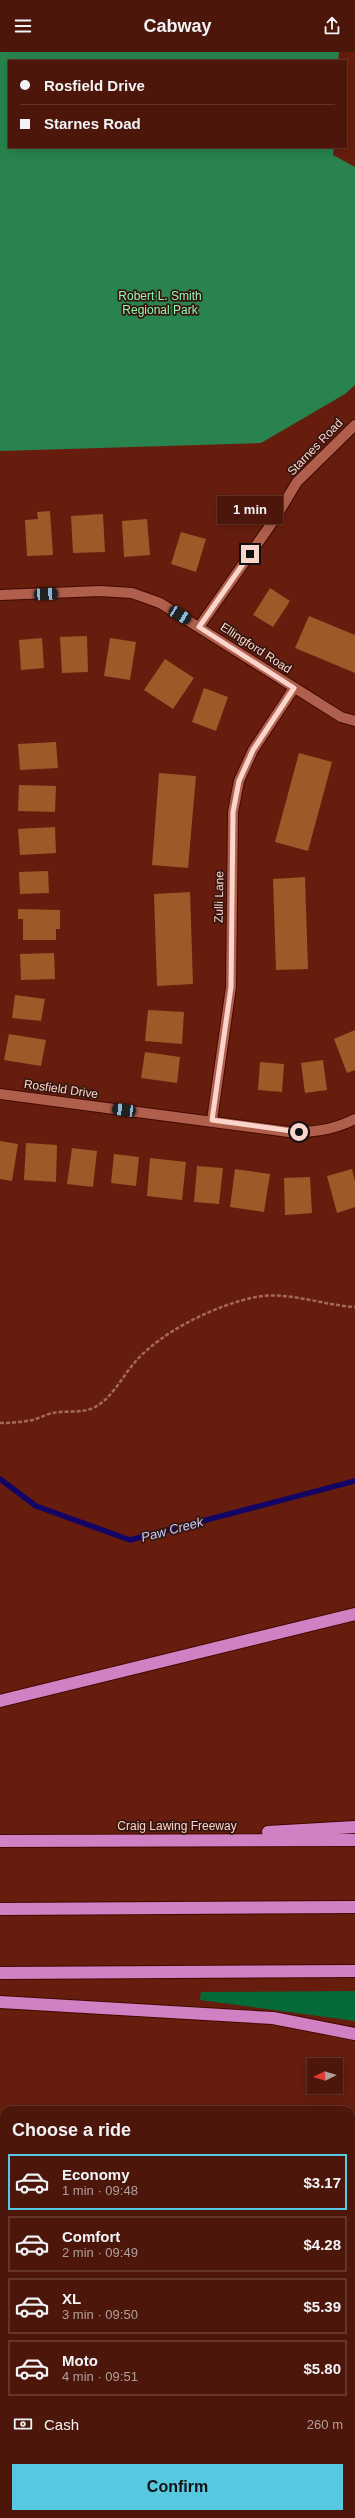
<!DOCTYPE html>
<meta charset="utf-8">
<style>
:root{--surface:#4c160a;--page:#562318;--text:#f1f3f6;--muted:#b29f9c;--line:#63352b;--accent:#56c9e1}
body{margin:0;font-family:Helvetica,sans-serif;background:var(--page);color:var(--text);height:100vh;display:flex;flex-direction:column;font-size:15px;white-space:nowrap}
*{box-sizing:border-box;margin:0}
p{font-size:13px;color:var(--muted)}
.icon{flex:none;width:22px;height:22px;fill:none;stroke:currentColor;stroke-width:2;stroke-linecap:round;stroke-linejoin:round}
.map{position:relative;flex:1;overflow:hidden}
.side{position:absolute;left:0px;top:2054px;width:355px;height:412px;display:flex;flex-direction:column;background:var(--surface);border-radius:12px 12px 0 0;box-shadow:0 2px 10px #0003,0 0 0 1px var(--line)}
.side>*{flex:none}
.guide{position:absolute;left:8px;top:8px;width:339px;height:88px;border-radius:0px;box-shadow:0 2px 10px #0003,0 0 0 1px var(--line);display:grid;align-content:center;height:88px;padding:0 12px;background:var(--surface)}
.needle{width:26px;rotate:265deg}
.fabs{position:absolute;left:307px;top:2006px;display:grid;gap:8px}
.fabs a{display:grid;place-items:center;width:36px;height:36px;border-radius:0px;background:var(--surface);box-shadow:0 2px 10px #0003,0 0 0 1px var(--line);font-size:20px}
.end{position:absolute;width:18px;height:18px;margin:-9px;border:5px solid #fad5cc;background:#111;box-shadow:0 0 0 2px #111}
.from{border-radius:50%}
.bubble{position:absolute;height:28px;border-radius:0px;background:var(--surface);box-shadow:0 2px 10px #0003,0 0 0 1px var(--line);font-size:13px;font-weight:600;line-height:28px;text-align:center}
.car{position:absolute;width:12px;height:24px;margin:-12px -6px;border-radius:5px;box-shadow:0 0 3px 1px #0007;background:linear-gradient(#222 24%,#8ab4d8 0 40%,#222 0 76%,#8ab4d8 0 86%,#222 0)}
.guide b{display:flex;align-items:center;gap:14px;height:38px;font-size:15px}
.guide b+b{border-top:1px solid var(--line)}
.guide i{width:10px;height:10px;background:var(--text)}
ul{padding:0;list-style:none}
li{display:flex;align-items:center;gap:12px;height:56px;margin:0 8px 6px;padding:0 4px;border:2px solid var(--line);border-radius:0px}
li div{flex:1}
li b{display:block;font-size:15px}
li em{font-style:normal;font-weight:600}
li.active{border-color:var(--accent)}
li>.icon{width:36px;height:36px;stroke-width:1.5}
h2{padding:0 12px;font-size:18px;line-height:48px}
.pay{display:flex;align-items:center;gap:10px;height:44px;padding:0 12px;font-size:15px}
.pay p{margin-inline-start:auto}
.button{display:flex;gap:8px;margin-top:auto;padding:8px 12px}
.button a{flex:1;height:46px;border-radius:0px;background:var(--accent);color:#111;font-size:16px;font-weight:600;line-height:46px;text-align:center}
header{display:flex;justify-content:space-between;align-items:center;height:52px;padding:0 12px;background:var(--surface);font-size:18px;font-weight:600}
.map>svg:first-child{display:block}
</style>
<header><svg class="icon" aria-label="menu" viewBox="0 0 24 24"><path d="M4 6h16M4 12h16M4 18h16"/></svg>Cabway<svg class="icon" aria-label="share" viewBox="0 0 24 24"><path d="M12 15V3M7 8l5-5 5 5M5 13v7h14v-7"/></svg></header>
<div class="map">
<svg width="355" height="2466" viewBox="0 0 355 2466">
<rect width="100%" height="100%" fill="#661d0d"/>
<path fill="#752211" d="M351 2106H355V2466H0V2127H4V2462H351Z"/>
<path fill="#066938" d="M355 1939V1969L200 1948 201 1940Z"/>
<path fill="#29834e" d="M0 0H339L338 9H9V95H334L333 103 355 115V333L345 342 261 391 0 399Z"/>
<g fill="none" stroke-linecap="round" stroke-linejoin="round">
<path stroke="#130565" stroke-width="5.5" d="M0 1427 36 1454 130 1488 355 1429"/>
</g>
<path fill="#9d5928" d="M50 459 53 503 27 504 25 468 38 467 37 460Z
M103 462 105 500 73 501 71 464Z
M147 467 150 503 124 505 122 469Z
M181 480 206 487 196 520 171 512Z
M270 536 290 549 273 575 253 563Z
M309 564 355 583V621L295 596Z
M87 584 88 620 62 621 60 585Z
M42 586 44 616 21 618 19 588Z
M110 586 136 590 130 628 104 624Z
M165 607 194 626 173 657 144 638Z
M204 636 228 645 216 679 192 670Z
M56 690 58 716 20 718 18 692Z
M299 701 332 710 308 799 275 790Z
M159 721 196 724 188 816 152 813Z
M19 733 56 734 55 760 18 759Z
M55 775 56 801 20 803 18 777Z
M48 819 49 841 20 842 19 820Z
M305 825 308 917 276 918 273 827Z
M190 840 193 932 157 934 154 842Z
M18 857 60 858V877H56V888H23V867H18Z
M54 901 55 927 21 928 20 902Z
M15 943 45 947 41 969 12 966Z
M148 958 184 960 182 992 145 989Z
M355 978V1018L347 1021 334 987Z
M9 982 46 988 41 1014 4 1008Z
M145 1000 180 1005 177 1031 141 1026Z
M323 1008 327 1038 305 1041 301 1011Z
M260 1010 284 1012 282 1040 258 1038Z
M0 1089 18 1092 12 1129 0 1127Z
M26 1091 57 1093 56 1130 24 1128Z
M72 1096 97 1099 93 1135 67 1132Z
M114 1102 139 1105 136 1134 111 1131Z
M150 1106 186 1110 182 1148 147 1144Z
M197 1114 223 1116 219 1152 194 1150Z
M235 1117 270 1122 264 1160 230 1155Z
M352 1117 355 1129V1155L337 1161 327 1124Z
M310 1125 312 1161 285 1163 284 1126Z
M352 2231 355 2236V2466H10L16 2462H351Z"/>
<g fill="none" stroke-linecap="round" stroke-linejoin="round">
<g stroke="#410901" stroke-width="12">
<path id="lane" d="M0 2369 4 2366"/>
</g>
<g stroke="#410901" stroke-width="12">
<path id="street" d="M0 543 100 539 132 541 160 551 341 665 355 669
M199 575 274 468 297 430 355 373
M0 1042 289 1080C313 1081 334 1078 355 1067
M212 1068 231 935 233 760 239 729 253 698 294 636"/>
</g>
<g stroke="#410901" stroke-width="14">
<path id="highway" d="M0 1649 355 1562
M268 1780 355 1775
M0 1789 355 1788
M0 1857 355 1855
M0 1921 355 1919
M0 1950 273 1966 355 1982"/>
</g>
<path stroke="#a3695b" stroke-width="2.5" stroke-dasharray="4 2" stroke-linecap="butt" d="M0 1371C11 1371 22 1370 33 1368 40 1366 46 1362 53 1361 67 1358 82 1362 95 1355 112 1346 122 1325 135 1310 162 1279 216 1253 256 1245 288 1239 322 1253 355 1255"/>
<use href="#lane" stroke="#b05f4d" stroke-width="10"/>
<use href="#street" stroke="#b05f4d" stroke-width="10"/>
<use href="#highway" stroke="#d180c3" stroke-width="12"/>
</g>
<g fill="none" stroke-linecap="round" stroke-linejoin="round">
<path stroke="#fad5cc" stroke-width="5" d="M250 502 199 575 294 636 253 698 239 729 233 760 231 935 212 1068 299 1080"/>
</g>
<g text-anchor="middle" stroke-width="3.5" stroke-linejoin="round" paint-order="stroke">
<g font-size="12" fill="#8cf9b1" stroke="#36160f">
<text x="160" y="248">Robert L. Smith<tspan x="160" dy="14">Regional Park</tspan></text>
</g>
<g font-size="12" fill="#fad5cc" stroke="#36160f">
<text transform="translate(315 395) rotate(-46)" y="4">Starnes Road</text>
<text transform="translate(256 596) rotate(33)" y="4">Ellingford Road</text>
<text transform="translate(219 845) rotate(-89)" y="4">Zulli Lane</text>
<text transform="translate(61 1037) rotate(8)" y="4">Rosfield Drive</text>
<text x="177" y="1778">Craig Lawing Freeway</text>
</g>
<g font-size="13" font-style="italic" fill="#becbfc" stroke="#36160f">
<text transform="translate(172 1477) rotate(-15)" y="5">Paw Creek</text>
</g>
</g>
</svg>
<div class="fabs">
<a><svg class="needle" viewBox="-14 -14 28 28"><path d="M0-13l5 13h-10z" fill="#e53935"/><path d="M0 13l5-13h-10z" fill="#b29f9c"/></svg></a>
</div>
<i class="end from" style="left:299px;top:1080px"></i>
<i class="end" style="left:250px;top:502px"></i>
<div class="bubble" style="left:217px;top:444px;width:66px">1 min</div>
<i class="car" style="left:46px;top:542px;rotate:87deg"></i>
<i class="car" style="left:180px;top:563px;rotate:121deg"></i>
<i class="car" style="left:124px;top:1058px;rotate:277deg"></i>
<div class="guide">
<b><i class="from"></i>Rosfield Drive</b>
<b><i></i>Starnes Road</b>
</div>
<section class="side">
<h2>Choose a ride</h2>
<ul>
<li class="active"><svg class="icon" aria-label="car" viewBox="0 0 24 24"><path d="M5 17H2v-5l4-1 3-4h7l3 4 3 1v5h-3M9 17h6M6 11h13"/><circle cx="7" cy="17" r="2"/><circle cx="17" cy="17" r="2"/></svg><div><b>Economy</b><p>1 min · 09:48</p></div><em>$3.17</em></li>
<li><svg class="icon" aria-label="car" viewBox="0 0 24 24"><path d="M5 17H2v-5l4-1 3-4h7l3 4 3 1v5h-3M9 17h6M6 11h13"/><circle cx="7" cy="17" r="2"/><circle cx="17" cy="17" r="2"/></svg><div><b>Comfort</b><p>2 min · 09:49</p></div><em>$4.28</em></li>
<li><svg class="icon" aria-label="car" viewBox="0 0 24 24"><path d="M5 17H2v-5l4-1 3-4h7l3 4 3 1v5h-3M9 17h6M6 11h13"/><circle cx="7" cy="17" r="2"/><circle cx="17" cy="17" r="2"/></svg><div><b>XL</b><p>3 min · 09:50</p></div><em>$5.39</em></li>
<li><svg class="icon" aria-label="car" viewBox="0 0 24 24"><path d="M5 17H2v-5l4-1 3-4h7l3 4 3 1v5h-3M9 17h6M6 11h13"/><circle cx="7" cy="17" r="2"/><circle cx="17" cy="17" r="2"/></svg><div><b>Moto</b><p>4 min · 09:51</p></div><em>$5.80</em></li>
</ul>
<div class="pay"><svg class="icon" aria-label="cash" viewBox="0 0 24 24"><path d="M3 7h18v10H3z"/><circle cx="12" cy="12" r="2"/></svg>Cash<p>260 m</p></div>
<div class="button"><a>Confirm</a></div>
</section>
</div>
